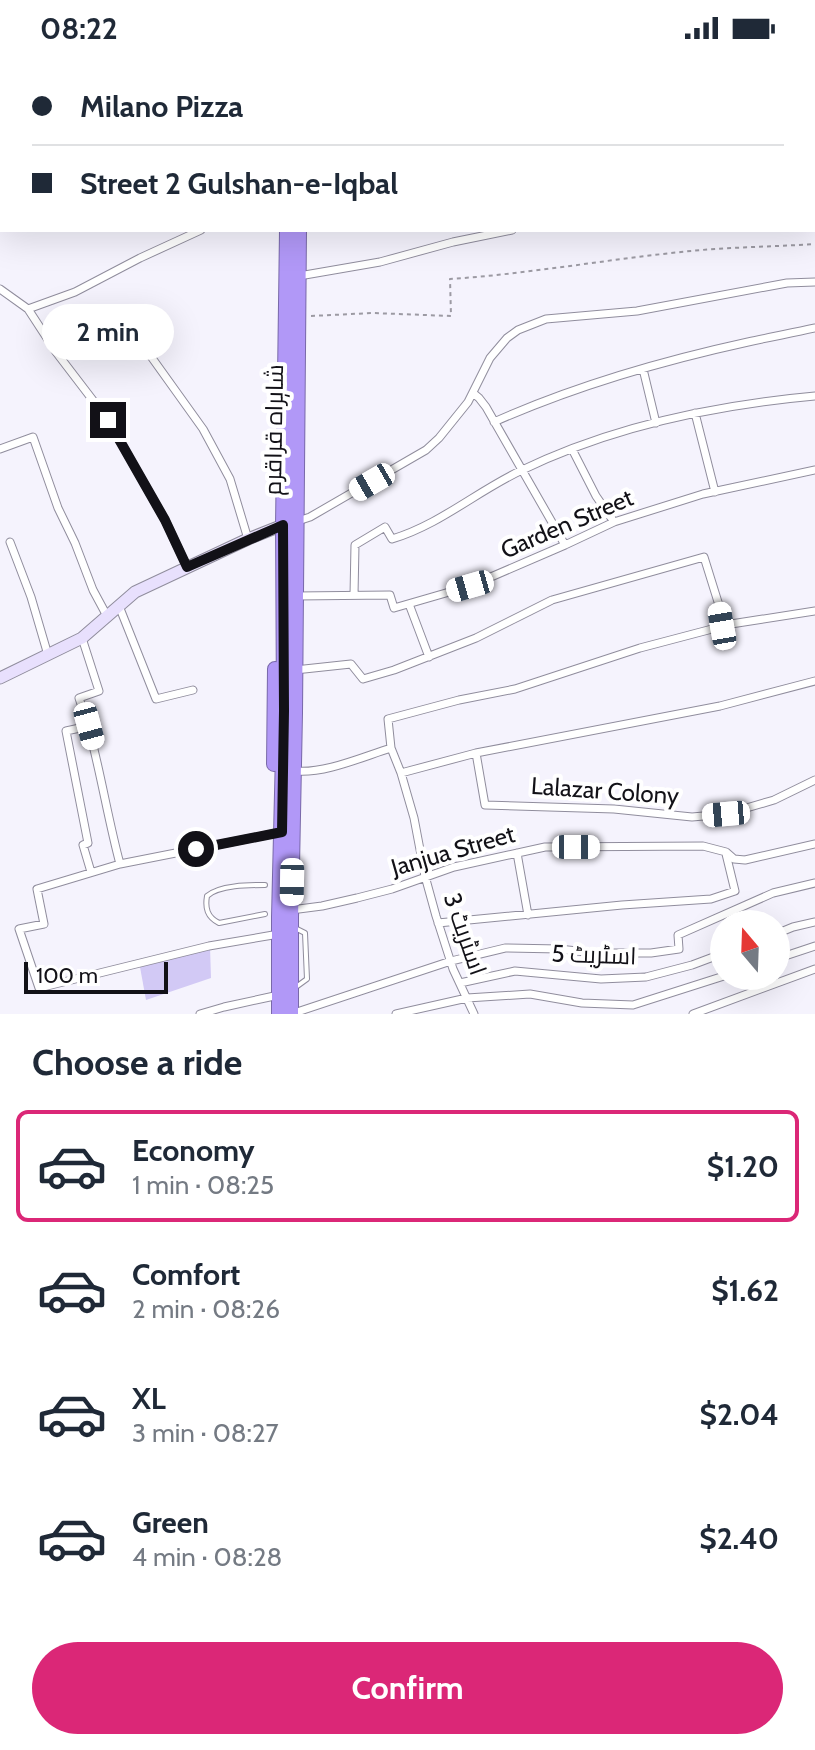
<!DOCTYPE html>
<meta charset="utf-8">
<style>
:root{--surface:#fff;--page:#f6f6f7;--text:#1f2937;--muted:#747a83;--line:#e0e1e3;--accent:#db2777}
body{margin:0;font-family:Cabin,Cairo,sans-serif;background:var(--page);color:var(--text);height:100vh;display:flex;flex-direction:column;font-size:30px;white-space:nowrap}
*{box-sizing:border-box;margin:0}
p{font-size:26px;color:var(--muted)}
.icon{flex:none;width:44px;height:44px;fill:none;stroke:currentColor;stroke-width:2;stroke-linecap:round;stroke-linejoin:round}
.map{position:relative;height:958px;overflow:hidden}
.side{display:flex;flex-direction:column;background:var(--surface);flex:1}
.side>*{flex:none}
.banner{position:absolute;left:0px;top:0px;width:816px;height:176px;box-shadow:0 8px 32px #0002;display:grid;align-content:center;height:176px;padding:0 32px;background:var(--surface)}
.needle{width:52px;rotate:341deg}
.buttons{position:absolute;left:710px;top:854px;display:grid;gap:16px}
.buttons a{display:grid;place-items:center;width:80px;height:80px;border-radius:50%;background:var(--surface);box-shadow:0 8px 32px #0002;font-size:40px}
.scale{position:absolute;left:24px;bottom:20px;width:144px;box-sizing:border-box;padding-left:8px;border:4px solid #121117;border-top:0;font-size:22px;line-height:28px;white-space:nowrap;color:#121117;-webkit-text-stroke:6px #fff;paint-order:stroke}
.end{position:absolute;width:36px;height:36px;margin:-18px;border:10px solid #121117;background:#fff;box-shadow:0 0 0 4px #fff}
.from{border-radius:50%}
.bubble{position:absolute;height:56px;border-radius:28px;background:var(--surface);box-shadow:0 8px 32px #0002;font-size:26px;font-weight:700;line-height:56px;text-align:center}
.car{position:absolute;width:24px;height:48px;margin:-24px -12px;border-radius:10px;box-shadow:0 0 6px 2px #0007;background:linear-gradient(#fff 24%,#345 0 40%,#fff 0 76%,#345 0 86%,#fff 0)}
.banner b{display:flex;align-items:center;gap:28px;height:76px;font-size:30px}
.banner b+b{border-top:2px solid var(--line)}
.banner i{width:20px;height:20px;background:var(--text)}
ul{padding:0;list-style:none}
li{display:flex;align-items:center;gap:24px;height:112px;margin:0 16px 12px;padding:0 16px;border:4px solid transparent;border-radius:12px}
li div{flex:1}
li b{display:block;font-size:30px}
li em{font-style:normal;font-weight:700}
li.on{border-color:var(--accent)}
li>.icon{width:72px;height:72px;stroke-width:1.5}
h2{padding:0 32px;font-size:36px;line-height:96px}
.primary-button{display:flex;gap:16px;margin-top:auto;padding:16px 32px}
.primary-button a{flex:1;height:92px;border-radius:48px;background:var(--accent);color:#fff;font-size:32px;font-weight:700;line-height:92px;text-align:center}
.status{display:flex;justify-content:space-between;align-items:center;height:56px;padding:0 40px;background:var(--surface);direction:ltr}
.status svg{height:22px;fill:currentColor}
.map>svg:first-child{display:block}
</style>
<div class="status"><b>08:22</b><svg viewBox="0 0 49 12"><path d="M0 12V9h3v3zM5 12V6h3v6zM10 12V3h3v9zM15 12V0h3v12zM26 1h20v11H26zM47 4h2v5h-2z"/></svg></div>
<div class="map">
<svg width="815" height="958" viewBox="0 0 815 958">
<rect width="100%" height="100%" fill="#f5f3fd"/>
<path fill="#d2c9f5" d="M210 891 211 922 146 944 140 911Z"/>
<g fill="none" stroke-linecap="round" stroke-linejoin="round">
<g stroke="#908d9d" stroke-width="6">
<path id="lane" d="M0 153H2
M265 858 219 867C207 861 205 852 207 840 219 829 249 829 265 829
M295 872 305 877 307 923 296 931"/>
</g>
<g stroke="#908d9d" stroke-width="9">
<path id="street" d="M42 2 43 0
M65 2 67 0
M97 2 99 0
M118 2 120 0
M195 2 199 0
M483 2 505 0
M814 15H815
M0 59 2 56
M814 60H815
M814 158H815
M299 220 380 206 453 186 512 174
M0 233 28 253 56 296 108 364 165 464 187 511
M28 253 75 236 140 202 201 174
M127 267 203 373 230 423 248 483
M643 313 656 367
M473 337 479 342 486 351 565 489
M695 357 715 436
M494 366C575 330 661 305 748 286 770 281 793 277 815 272
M0 393 33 381 58 452 75 487 93 534 107 560
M572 393 596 440 614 466
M298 465 310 461 426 394 439 382 468 346 490 302 507 282 518 274 546 263 637 255 787 227 815 226
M10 486 31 541 48 599
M354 539 355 489 385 471 392 483C439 469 476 436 520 415 612 370 715 349 815 340
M296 540 390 539 394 552 470 530 565 489 614 466 703 438 815 414
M409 548 429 601
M119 550 156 643 193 634
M82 582 99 635 79 642C98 696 105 752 120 808
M295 614 351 608 363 623 394 614 476 582 552 544 704 501 718 546 722 570
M89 670 66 675 88 787 83 789 91 816
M391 692 388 663 459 644 515 633 640 592 731 568 815 555
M476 697 485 749 614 753 692 761 726 758 774 744 815 724
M295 715C324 718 362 701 391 692L401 717 476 697 720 650 815 625
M401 717 414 762 425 820 436 860 453 913 474 958
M517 797 528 859
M291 854 322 850 357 842 392 833 454 811 545 791 703 790 726 796 734 803 745 804 815 788
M438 867 622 849 711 843 735 835 726 798
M279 878 209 890 39 932 19 873 44 868 37 833 120 808 282 776
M776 878 793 871 815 866
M776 903 815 890
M460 927 515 915 601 923 646 921 692 909 724 897
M200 958 224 951 279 939
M291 958 451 905 505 892 559 893 595 897H651L679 893 678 879 773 837 815 827
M396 958 467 942 530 938 582 947 633 949 724 920
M693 958 815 913"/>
</g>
<g stroke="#908d9d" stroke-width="13">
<path id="secondary" d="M0 622 82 582 135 536 248 483 283 469"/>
</g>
<g stroke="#7969a9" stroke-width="16">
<path id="highway" d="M289 2V0
M300 2V0
M274 708 275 613
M279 958V861L284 655 283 469 287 174
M291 958V862L295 657 299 174"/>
</g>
<path stroke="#9c9aa3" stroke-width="2" stroke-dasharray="4 4" stroke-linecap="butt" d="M311 260 373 257 451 260 450 223C527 218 603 204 681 196 725 191 770 191 815 188"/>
<use href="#lane" stroke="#fff" stroke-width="4"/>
<use href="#street" stroke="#fff" stroke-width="7"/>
<use href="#secondary" stroke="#e8e0fd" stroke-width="11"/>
<use href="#highway" stroke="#b198f7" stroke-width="14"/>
</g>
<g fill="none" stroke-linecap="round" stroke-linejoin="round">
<path stroke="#121117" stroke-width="10" d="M108 364 165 464 187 511 283 469 284 655 282 776 196 793"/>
</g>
<g text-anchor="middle" stroke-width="8" stroke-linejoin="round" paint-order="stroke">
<g font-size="24" fill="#121117" stroke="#fff">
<text transform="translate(274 374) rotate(-89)" y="8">شاہراہ قراقرم</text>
<text transform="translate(567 468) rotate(-23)" y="8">Garden Street</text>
<text transform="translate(605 735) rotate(4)" y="8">Lalazar Colony</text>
<text transform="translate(453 795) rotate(-16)" y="8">Janjua Street</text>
<text transform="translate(465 878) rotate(71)" y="8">اسٹریٹ 3</text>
<text transform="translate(594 899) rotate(2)" y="8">اسٹریٹ 5</text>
</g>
</g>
</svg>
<div class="buttons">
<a><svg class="needle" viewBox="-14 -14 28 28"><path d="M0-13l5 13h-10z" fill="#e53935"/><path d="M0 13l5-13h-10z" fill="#747a83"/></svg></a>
</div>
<div class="scale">100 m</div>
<i class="end from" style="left:196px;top:793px"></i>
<i class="end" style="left:108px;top:364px"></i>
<div class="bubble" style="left:42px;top:248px;width:132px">2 min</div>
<i class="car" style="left:372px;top:426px;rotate:240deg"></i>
<i class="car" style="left:470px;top:530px;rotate:254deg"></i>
<i class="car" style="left:722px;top:570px;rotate:350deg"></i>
<i class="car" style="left:89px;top:670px;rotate:165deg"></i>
<i class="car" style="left:726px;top:758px;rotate:265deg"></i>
<i class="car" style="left:576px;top:791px;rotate:90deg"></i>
<i class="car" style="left:292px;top:826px;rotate:181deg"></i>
<div class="banner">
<b><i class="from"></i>Milano Pizza</b>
<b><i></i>Street 2 Gulshan-e-Iqbal</b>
</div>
</div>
<section class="side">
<h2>Choose a ride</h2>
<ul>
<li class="on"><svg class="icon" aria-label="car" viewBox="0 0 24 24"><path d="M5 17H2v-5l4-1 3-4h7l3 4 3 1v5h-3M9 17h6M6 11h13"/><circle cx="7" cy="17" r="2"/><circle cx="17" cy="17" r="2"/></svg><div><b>Economy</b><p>1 min · 08:25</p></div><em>$1.20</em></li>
<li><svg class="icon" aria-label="car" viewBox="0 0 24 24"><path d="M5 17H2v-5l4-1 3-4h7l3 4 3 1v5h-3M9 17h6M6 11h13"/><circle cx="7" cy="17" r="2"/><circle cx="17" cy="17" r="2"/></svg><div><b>Comfort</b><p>2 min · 08:26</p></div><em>$1.62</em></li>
<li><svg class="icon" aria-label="car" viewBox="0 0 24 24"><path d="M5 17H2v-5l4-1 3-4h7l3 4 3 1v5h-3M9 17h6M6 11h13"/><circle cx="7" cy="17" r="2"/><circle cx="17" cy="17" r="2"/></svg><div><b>XL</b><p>3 min · 08:27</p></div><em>$2.04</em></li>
<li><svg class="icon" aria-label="car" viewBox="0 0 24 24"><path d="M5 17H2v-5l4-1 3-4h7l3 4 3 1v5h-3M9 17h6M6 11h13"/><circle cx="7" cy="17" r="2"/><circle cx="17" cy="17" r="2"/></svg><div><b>Green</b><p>4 min · 08:28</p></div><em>$2.40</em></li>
</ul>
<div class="primary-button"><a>Confirm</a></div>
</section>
